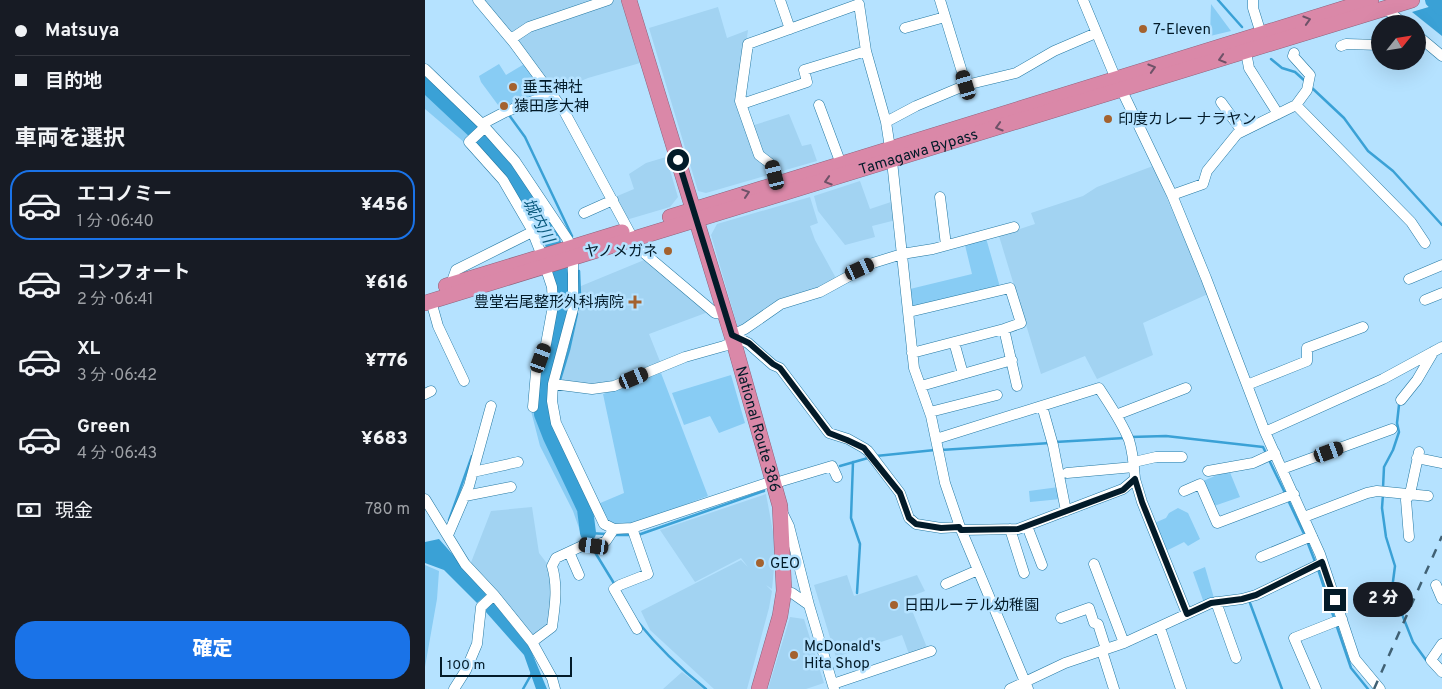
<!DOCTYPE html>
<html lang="ja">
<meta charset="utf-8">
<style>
:root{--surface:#171b24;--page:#242831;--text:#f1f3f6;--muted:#9ea1a6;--line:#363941;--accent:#1a73e8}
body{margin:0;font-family:Overpass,"Noto Sans JP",sans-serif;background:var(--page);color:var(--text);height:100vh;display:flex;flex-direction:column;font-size:19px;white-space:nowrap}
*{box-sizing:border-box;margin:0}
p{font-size:16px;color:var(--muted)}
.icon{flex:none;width:28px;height:28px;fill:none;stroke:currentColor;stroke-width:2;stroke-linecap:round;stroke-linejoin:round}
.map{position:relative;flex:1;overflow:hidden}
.sheet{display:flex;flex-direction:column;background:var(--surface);width:425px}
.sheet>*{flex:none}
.banner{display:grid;align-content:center;height:110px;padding:0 15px;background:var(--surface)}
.needle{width:32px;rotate:60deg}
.buttons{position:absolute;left:946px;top:15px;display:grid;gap:10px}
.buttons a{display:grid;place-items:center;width:55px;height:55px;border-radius:50%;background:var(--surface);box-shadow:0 5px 20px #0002;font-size:25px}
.scale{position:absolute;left:15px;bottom:12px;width:132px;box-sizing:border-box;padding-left:5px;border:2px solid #031b29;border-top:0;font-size:14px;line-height:18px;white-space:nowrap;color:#031b29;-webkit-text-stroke:4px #b5e2ff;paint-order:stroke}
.end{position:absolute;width:22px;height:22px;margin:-11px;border:6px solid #031b29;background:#fff;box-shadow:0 0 0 2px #fff}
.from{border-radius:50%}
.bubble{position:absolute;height:35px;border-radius:18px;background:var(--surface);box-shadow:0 5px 20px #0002;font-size:16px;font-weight:800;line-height:35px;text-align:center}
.car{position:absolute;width:15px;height:30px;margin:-15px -8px;border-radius:6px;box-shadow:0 0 4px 1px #0007;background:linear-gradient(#222 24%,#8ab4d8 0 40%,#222 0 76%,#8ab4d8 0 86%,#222 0)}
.banner b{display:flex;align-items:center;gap:18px;height:48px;font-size:19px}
.banner b+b{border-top:1px solid var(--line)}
.banner i{width:12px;height:12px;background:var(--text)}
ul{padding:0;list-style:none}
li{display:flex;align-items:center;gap:15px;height:70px;margin:0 10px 8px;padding:0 5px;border:2px solid transparent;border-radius:20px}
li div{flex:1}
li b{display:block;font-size:19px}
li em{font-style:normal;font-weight:800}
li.on{border-color:var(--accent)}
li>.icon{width:45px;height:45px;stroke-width:1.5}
h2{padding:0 15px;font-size:22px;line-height:60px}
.pay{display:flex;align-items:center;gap:12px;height:55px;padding:0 15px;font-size:19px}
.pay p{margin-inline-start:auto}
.action{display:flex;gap:10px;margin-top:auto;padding:10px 15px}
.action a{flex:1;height:58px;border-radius:20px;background:var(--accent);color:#fff;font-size:20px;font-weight:800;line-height:58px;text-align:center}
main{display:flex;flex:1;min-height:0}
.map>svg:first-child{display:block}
</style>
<main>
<section class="sheet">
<div class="banner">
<b><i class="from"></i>Matsuya</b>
<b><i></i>目的地</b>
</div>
<h2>車両を選択</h2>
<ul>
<li class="on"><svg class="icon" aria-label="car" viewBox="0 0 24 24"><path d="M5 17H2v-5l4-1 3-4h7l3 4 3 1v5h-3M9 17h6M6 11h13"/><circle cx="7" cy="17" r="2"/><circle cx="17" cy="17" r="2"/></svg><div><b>エコノミー</b><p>1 分 · 06:40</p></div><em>¥456</em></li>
<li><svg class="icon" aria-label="car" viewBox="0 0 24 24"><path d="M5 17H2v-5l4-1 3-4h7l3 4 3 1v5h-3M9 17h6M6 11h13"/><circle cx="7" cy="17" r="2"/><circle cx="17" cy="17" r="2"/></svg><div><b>コンフォート</b><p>2 分 · 06:41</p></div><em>¥616</em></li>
<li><svg class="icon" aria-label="car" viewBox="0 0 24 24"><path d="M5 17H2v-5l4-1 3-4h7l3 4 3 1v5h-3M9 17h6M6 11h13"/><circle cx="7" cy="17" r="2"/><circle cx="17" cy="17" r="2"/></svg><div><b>XL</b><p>3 分 · 06:42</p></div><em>¥776</em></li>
<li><svg class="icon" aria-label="car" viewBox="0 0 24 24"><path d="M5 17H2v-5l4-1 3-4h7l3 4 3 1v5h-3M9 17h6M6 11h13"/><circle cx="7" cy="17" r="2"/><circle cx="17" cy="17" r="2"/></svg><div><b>Green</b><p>4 分 · 06:43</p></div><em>¥683</em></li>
</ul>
<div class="pay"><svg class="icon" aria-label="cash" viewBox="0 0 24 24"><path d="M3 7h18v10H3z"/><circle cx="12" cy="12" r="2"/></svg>現金<p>780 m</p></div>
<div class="action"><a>確定</a></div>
</section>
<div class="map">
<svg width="1017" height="689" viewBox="0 0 1017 689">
<rect width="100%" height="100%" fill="#b5e2ff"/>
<path fill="#a2d3f2" d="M56 0H173L85 34Z
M190 0H196L215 63 163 78 127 93 89 39 104 28Z
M293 7 302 38 323 30 314 94 326 126 364 114 377 146 386 144 392 161 281 193 273 191 224 28Z
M241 157 253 197 245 207 201 220 190 197 209 189 204 174 221 163Z
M728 166 783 294 718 323 728 355 672 379 660 356 616 374 574 236 610 224 606 213 658 196 672 187Z
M435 181 445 209 469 201 471 220 447 226 450 237 420 245 393 211 389 196Z
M385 197 393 223 385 226 390 240 412 280 313 328 286 235 292 224Z
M224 258 286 311 224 334 236 364 189 385 135 383 153 316 156 286Z
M341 494 349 537 350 558 347 589 341 585 347 591 344 608 322 689H289L225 630 216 611 316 560 323 567 316 558 270 582 235 530Z
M107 507 114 553 124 566 128 580 125 624 108 637 45 565 66 511Z
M422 575 429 596 492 575 500 591 482 598 503 650 485 657 477 635 411 657 389 585Z
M365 617 379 619 399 683 381 689H343Z
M257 672 279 689H238Z"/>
<path fill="#88ccf4" d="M786 4 806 31 785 36Z
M101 63 121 93 76 109 56 82 54 76 74 64 81 75Z
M0 91 46 136 40 143 0 109Z
M561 238 575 287 486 309 485 289 547 274 540 245Z
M131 276 132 307 127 346 116 373 114 409 121 435 155 512 157 531H155L148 511 115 446 105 407V383L109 366 118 342 124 299 120 279Z
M236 373 283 496 211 523 188 524 184 521 173 504 199 493 178 394Z
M306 375 320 423 294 433 285 416 259 425 247 393Z
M804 470 815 497 789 506 778 481Z
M634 487 636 499 605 502 604 491Z
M753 508 763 513 775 539 763 546 759 542 739 552 727 524 741 518 744 513Z
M0 565 14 571 12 599 0 667Z
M780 567 789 598 779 603 768 572Z"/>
<path fill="#3aa1d6" d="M1017 3V36L987 12Z
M14 539 60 591 61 595 52 603 19 570 0 563V542Z
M68 602 105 648 122 689H111L99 655 60 611Z"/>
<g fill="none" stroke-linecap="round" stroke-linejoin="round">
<path stroke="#3aa1d6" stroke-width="2.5" d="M793 0 817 27
M846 59 857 68 870 72 880 81
M886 87 919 118 943 151 968 171 1017 225
M84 115 100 137 147 236
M153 308 155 296 154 271
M135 380 144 350 152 314
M705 437 741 436 838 447 842 455
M630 442 700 438
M516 450 625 443
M451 456 510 450
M844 460 861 495
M428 462 426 518 435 544 432 593
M415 466 443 458
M958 488 959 467 968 450 974 432 972 423 974 405
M958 494 957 508 961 537 970 566 967 589 988 642 1001 660
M863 500 880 536
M24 520 47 456
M188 535H207
M213 535 339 491
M882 541 891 564
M165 542 163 533 182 534
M168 549 190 585
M893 569 909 618
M825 603 857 689
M213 622C233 647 256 669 281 689
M911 624 926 668 943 689
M98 689 107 673"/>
<path stroke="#3aa1d6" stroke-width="16" d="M1008 0 1017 8
M0 84 50 131 88 174 118 222 127 239 136 279V304L133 344 119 386 117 414 126 437 160 509 163 533"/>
<g stroke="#2579a3" stroke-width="11">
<path id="minor" d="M53 0 89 43 139 111 213 248 290 313 300 314
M355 0 365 29
M515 0 541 85
M658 0 688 72 747 195 781 278 840 432 895 554 930 659 955 689
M828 0V8L838 40
M960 8 979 24
M963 23 964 24
M480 28 520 17
M992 35 1017 56
M86 39 104 27 183 0
M916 46 921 44 955 45
M821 52 824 68 853 114
M869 53 868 56 885 75 882 90 871 105
M0 69 58 125 90 161 143 240 145 248
M796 102 817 131
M317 104 382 82 379 70 441 51
M394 105 416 164
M57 124 80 112 126 94
M60 127 44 142 78 180 106 228 117 256
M352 190 347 165 334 155 315 101 323 44 434 4 441 51 461 122
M747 195 778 184 782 171 812 134 871 105 986 222 1000 243
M515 197 521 245
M159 213 188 200
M106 228 126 215
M984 279 1017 265
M26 284 31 270 107 232
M1000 300 1017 293
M6 301 13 326 39 381
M484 312 585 288 596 323 579 329 487 353
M579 329 592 386
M314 340 299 346 260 357 189 386 167 389 128 384 127 401 131 423 179 524 189 529 207 528 348 481
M529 342 538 374
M128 384 148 309V258
M822 385 882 361V348L938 327
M496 386 587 360
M0 394 6 391
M976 400 992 380 1009 351
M617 406 628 445 641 511
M108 407 111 372 121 344 128 306 127 287 120 266
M505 412 572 395
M691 415 761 388
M840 432 958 379 1017 347
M511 439 674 388C685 405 697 422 704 440 708 452 709 467 710 479L698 489 593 529 536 530
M992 458 1017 463
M709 462 731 457H757
M857 469 967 429
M783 471 828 463 850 453
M48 472 93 462
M642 473 709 467
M710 479 717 502 762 614
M357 481 407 466 412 477
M759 491 775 484 792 523 869 494
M40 496 86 487
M0 499 40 564 69 595 107 642 127 678 130 689
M357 512 364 526 384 605
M879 517 942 493 952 491 1003 496
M602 526 617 565
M535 527 516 528 491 524 484 518 475 493 443 451 439 448 423 439 404 433 355 368 348 365 323 343 307 335 320 329 356 304 395 292 448 263 477 254 508 249 589 227
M207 528 223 574 195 585 189 589 212 629
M585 529 599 573
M23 535 44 486 66 406
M984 537 981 500 985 494 994 452
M144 552 154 575
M836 557 887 536
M669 564 699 643
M521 584 553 570
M1011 585 1017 599
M359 591 367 593 384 605 409 689
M791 602 811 658
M636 618 664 608 669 623 673 624 681 649
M735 628 756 689
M107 642 127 627C130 606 133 586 127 566L131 558 159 545 169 546 181 541 189 529
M1017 644 1006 660 1017 672
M677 651 689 689
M408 684 506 651
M29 689 41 670 52 644 56 607 69 595
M585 689 640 663 699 643 786 603 817 599 831 595 897 563
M603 689 535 527 520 483 506 416 489 368 467 161 461 122 491 106 541 85 591 73 629 51 671 33
M891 689 869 638 917 619"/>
</g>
<g stroke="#8f627c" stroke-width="16">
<g id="highway">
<path id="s1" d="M204 0 309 343 355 506 359 591 355 616 334 689"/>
<path d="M245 217 946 0"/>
<path d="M21 286 197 232"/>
<path id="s2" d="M0 303 987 0"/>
</g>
</g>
<use href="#minor" stroke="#fff" stroke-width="10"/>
<use href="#highway" stroke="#da88a8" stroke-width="15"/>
<path stroke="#416174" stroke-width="2.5" stroke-dasharray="9 9" stroke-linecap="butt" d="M949 689 1017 536"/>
</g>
<defs><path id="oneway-chevron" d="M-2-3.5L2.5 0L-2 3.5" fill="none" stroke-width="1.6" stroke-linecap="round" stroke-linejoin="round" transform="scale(1.25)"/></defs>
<g stroke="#6e5268">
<use href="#oneway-chevron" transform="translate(882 20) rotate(-17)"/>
<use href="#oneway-chevron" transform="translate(797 59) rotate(163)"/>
<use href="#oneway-chevron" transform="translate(727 68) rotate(-17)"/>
<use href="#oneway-chevron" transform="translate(574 127) rotate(163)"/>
<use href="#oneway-chevron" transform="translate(403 181) rotate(163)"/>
<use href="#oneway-chevron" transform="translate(321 193) rotate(-18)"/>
</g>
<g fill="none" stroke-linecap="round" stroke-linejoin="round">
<path stroke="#031b29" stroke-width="6" d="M253 160 307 335 324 343 348 364 355 368 404 433 422 440 439 448 442 452 475 493 484 518 491 524 516 528 534 527 536 530 593 529 698 490 710 479 717 502 762 614 786 603 817 599 831 595 897 562 910 600"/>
</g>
<g fill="#a4622f" stroke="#b5e2ff" stroke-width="2">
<circle cx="718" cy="29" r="5"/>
<circle cx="88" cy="87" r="5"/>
<circle cx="79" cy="106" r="5"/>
<circle cx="683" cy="119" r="5"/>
<circle cx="243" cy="251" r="5"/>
<path d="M207.5 294.5h5v5h5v5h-5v5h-5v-5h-5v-5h5z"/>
<circle cx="335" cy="563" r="5"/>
<circle cx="469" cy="605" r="5"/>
<circle cx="369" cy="655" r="5"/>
</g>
<g text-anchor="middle" stroke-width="5" stroke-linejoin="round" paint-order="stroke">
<g font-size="15" fill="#031b29" stroke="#b5e2ff" text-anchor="start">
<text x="728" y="34">7-Eleven</text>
<text x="98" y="92">垂玉神社</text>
<text x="89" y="111">猿田彦大神</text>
<text x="693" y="124">印度カレー ナラヤン</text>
<text x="233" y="256" text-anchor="end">ヤノメガネ</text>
<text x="199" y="307" text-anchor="end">豊堂岩尾整形外科病院</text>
<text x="345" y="568">GEO</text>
<text x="479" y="610">日田ルーテル幼稚園</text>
<text x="379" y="651">McDonald's<tspan x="379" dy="17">Hita Shop</tspan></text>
</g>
<g font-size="15" fill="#031b29" stroke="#b5e2ff">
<text dy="5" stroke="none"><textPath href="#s2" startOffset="516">Tamagawa Bypass</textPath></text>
<text dy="5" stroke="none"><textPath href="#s1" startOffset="448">National Route 386</textPath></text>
</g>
<g font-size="16" font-style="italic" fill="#0c5b7f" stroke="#b5e2ff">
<text transform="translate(114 220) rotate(62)" y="6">城内川</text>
</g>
</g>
</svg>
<div class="buttons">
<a><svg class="needle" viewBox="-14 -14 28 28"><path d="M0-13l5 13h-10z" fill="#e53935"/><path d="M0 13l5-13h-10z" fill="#9ea1a6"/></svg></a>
</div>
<div class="scale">100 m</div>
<i class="end from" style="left:253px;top:160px"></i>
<i class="end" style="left:910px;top:600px"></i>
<div class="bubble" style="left:928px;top:582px;width:60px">2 分</div>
<i class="car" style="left:541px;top:85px;rotate:343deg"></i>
<i class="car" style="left:350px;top:175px;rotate:346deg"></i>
<i class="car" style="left:435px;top:269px;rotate:65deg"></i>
<i class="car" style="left:116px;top:358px;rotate:20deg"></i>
<i class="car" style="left:209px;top:378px;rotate:67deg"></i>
<i class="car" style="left:904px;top:452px;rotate:70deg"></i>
<i class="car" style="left:169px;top:546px;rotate:278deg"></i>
</div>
</main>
